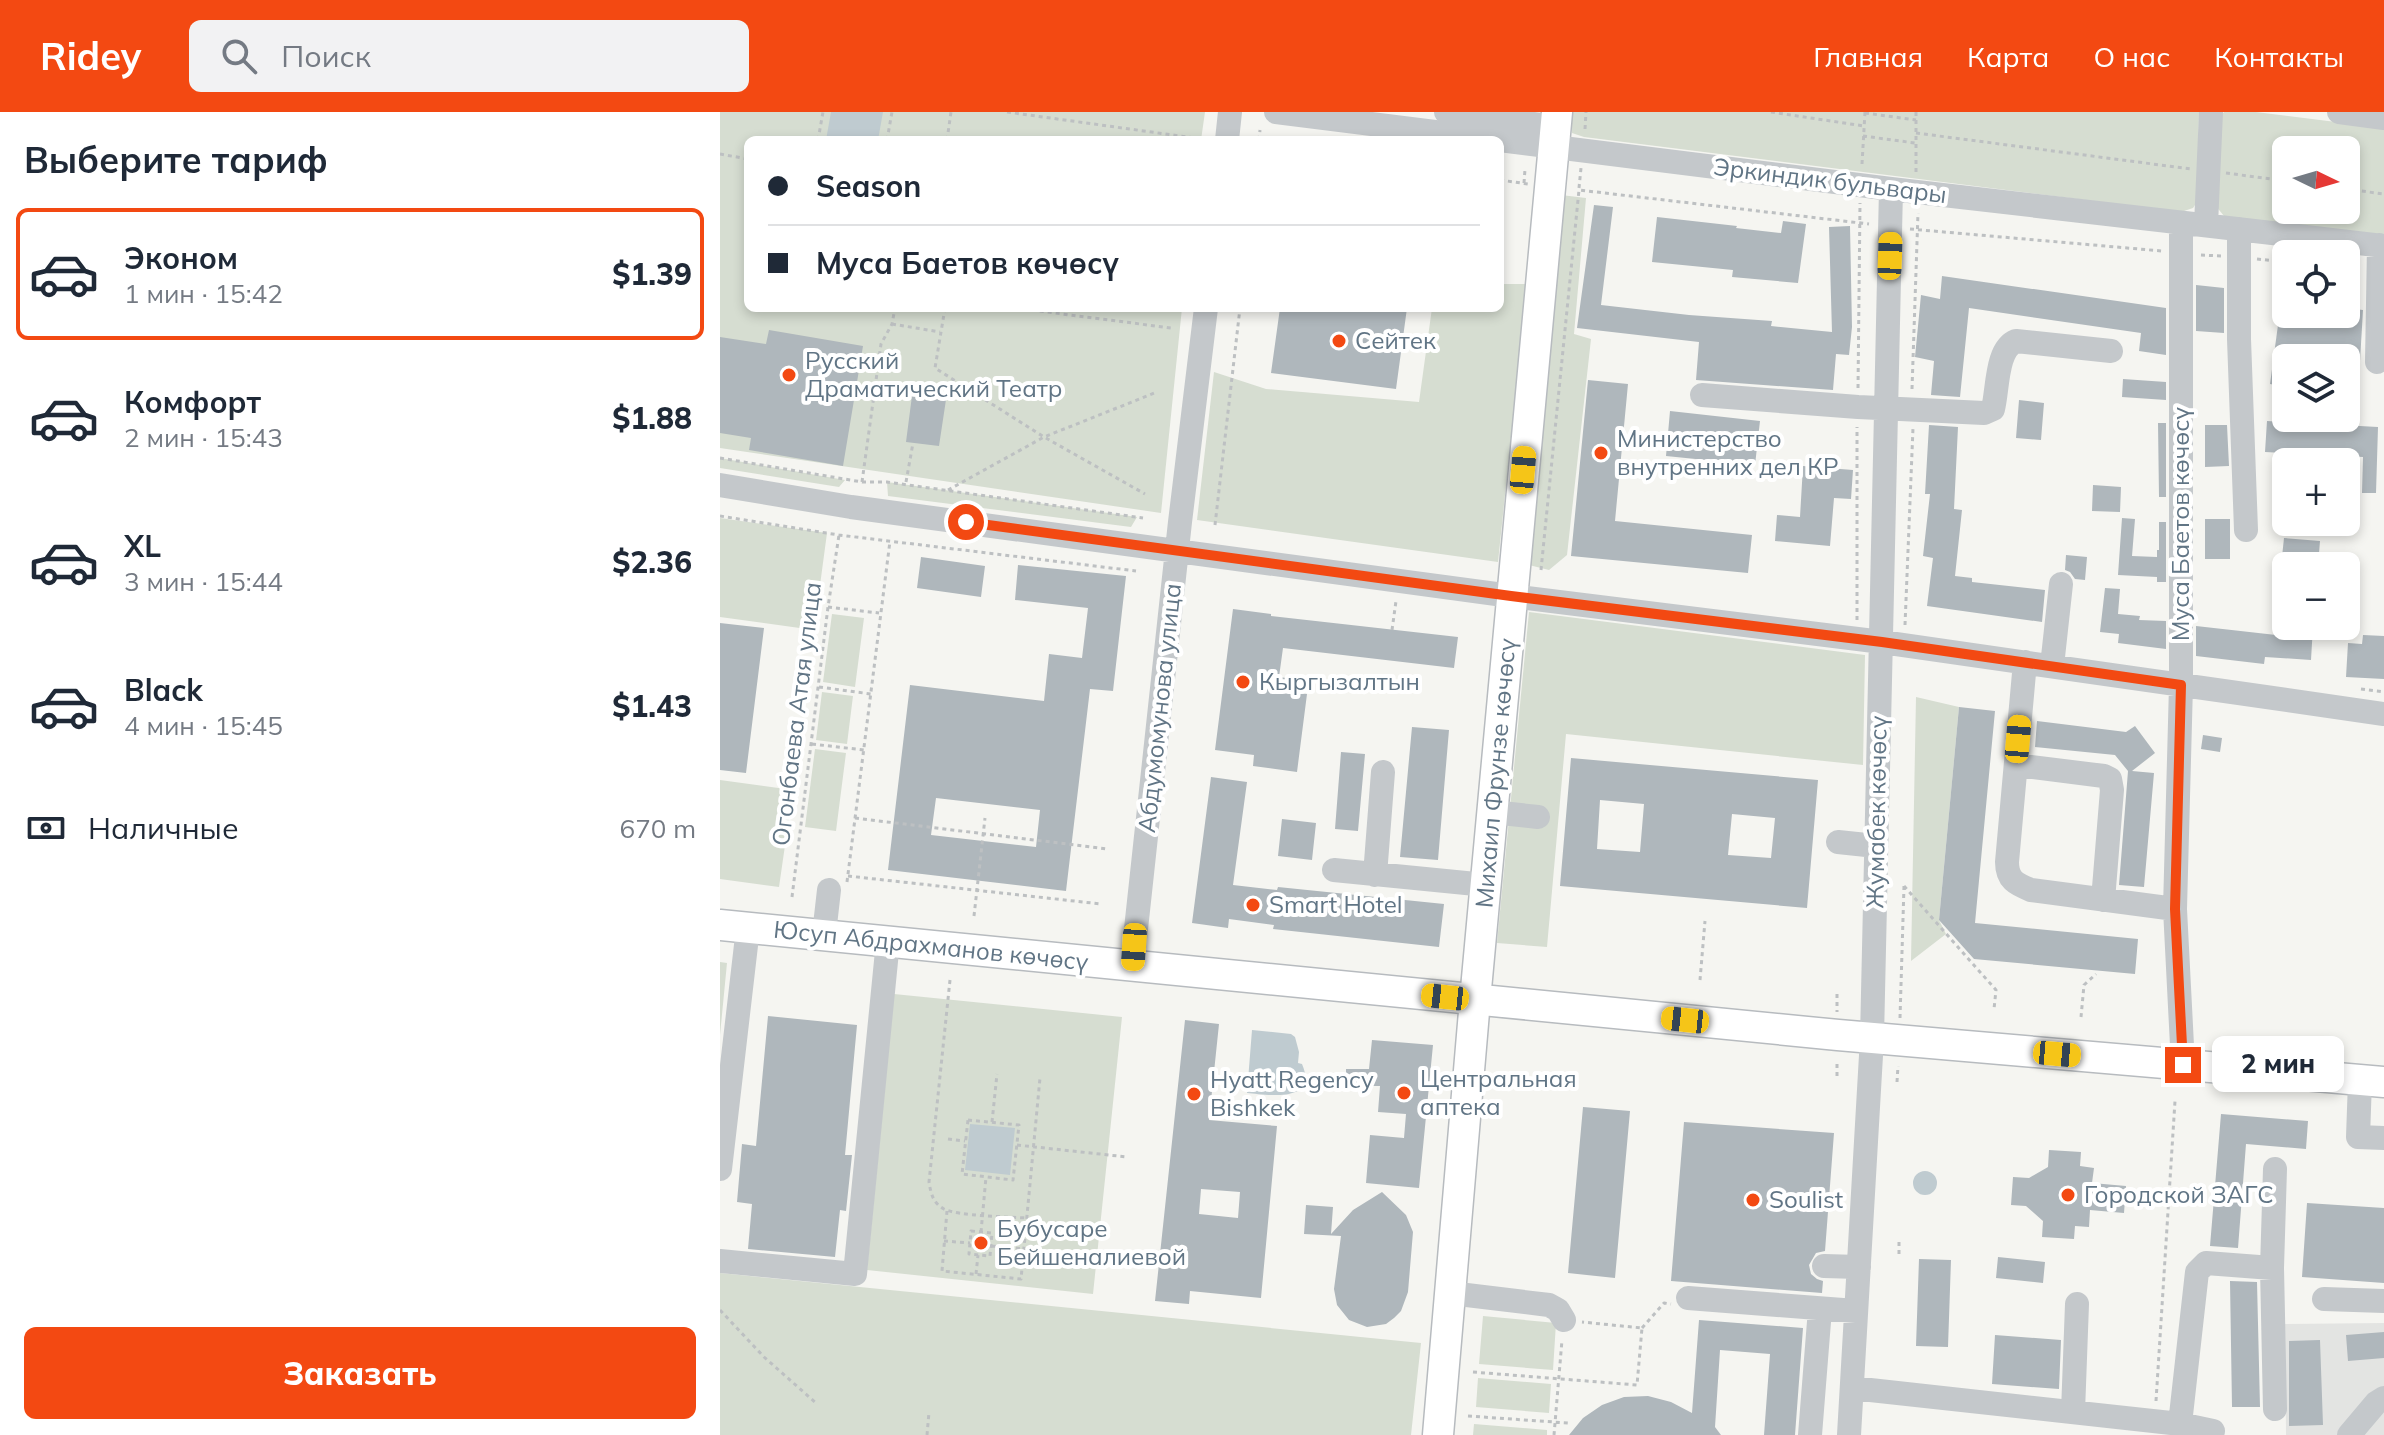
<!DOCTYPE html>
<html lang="ru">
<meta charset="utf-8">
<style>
:root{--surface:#fff;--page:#f2f2f3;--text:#1f2937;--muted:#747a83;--line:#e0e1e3;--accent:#f34912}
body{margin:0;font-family:Mulish,sans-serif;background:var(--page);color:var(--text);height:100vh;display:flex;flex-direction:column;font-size:30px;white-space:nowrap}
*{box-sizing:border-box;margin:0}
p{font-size:26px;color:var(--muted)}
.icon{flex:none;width:44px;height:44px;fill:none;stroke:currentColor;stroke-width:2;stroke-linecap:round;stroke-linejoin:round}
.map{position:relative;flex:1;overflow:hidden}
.drawer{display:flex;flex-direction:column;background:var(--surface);width:720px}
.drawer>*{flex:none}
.top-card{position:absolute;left:24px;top:24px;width:760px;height:176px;border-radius:12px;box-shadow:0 4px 12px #0003;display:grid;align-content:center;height:176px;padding:0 24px;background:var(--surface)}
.needle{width:52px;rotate:95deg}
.tools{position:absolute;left:1552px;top:24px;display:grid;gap:16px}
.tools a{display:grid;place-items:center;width:88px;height:88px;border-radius:12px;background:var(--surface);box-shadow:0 4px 12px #0003;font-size:40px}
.end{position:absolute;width:36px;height:36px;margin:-18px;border:10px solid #f34912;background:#fff;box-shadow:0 0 0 4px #fff}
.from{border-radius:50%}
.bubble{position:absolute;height:56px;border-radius:12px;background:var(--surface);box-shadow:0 4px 12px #0003;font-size:26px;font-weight:800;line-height:56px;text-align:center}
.car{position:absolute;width:24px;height:48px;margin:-24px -12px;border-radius:10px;box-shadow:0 0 6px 2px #0007;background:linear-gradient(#f5c518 24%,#345 0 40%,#f5c518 0 76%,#345 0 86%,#f5c518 0)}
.top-card b{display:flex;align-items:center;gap:28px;height:76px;font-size:30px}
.top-card b+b{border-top:2px solid var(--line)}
.top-card i{width:20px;height:20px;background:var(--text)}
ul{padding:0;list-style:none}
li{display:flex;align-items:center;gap:24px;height:132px;margin:0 16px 12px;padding:0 8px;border:4px solid transparent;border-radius:12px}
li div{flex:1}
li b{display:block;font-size:30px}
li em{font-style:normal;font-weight:800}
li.current{border-color:var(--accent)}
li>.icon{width:72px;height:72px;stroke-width:1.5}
h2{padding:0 24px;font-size:36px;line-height:96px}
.pay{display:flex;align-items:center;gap:20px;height:88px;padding:0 24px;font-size:30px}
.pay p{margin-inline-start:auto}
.button{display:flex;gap:16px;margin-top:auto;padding:16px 24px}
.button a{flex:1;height:92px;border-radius:12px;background:var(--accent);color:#fff;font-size:32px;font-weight:800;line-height:92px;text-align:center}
header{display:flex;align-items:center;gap:48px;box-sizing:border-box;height:112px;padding:0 40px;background:var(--accent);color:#fff}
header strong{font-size:38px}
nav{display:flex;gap:44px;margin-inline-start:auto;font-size:28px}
.search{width:560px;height:72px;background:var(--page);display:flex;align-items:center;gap:20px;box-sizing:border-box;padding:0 28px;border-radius:12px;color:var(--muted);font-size:30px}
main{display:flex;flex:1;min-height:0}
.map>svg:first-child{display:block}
</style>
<header>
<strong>Ridey</strong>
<div class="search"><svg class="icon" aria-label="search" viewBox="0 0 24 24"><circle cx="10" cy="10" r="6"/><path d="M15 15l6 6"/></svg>Поиск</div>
<nav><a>Главная</a><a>Карта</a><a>О нас</a><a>Контакты</a></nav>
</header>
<main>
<section class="drawer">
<h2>Выберите тариф</h2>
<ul>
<li class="current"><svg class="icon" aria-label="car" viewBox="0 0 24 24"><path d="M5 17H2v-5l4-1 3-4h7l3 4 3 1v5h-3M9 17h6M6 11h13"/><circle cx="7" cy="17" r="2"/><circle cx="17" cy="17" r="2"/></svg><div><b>Эконом</b><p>1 мин · 15:42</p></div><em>$1.39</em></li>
<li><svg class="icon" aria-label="car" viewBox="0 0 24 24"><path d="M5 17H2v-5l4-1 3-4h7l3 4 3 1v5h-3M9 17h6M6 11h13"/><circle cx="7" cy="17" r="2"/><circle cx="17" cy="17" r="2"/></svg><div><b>Комфорт</b><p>2 мин · 15:43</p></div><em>$1.88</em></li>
<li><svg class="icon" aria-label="car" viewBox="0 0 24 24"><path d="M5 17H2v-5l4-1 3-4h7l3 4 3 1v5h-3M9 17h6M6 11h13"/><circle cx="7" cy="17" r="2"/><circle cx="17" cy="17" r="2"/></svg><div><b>XL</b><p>3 мин · 15:44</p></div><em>$2.36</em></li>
<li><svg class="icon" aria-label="car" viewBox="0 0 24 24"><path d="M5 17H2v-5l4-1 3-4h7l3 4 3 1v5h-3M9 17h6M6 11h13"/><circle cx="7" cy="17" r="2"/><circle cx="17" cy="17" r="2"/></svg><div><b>Black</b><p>4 мин · 15:45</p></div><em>$1.43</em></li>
</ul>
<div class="pay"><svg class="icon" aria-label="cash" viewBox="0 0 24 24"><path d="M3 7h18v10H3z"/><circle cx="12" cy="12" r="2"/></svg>Наличные<p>670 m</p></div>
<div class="button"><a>Заказать</a></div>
</section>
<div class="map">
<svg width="1664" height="1323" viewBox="0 0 1664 1323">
<rect width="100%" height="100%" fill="#f5f5f1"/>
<path fill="#e3e4e2" d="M1664 1211V1323H1566L1565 1212Z"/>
<path fill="#d6ddd1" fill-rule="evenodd" d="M0 0H485L481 28H28V196H462L441 401 0 336Z
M851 0H1479L1477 90 1473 96 1461 100 864 25 852 21Z
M1504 0H1536L1664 16V125L1504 104 1495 93 1500 5ZM1566 38H1626V98H1566Z
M841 83 866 86 854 222 871 227 847 443 829 458 805 452Z
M780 172H807L778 450 477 408 494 260 546 277 699 290 712 196H780Z
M0 346 125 368 119 375 0 356Z
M167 370 417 405 411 415 168 384Z
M0 406 107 421 94 518 0 505Z
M809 500 1145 543 1143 653 846 622 827 835 777 831Z
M112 502 144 506 135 575 103 570Z
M102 580 133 584 127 632 96 628Z
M1196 585 1239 595 1219 808 1226 822 1191 849Z
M95 637 126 641 116 719 85 715Z
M0 668 73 678 59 775 0 767Z
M0 850 7 851 0 923Z
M174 882 402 905 373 1182 147 1158Z
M0 1161 701 1231 691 1323H0Z
M763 1204 836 1211 833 1258 759 1252Z
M758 1266 831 1272 829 1301 756 1295Z
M754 1312 827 1318V1323H753Z"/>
<path fill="#bfcbd0" d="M111 0H163L158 28H106Z
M532 918 571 922 575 925 579 940 578 951 582 952C599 991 548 983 527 981Z
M250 1012 295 1016 290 1063 245 1058Z
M1193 1071a12 12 0 1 1 24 0a12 12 0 1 1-24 0Z"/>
<path fill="#afb7bc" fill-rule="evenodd" d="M874 93 893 95 881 193 969 203 1052 209 1051 214 1112 220 1109 115 1130 114 1132 215 1129 243 1116 242 1113 278 976 268 979 230 857 216Z
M937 105 1017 114 1016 116 1061 121 1063 109 1086 112 1078 171 1012 165 1013 158 932 150Z
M1222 164 1446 196V243L1419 239 1421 221 1249 196 1240 285 1211 283 1214 249 1195 245 1201 183 1220 187Z
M1476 173 1504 176V221L1476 219Z
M560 196H687L676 277 551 261Z
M1626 196 1643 198 1640 249 1626 246H1566V275L1550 272 1558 213H1564V202H1626Z
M49 218 143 234 123 354 29 338 31 326 0 321V225L46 232Z
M1403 267 1446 270V288L1402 285Z
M868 268 908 272 895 409 1032 423 1028 461 851 444Z
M193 276 227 281 219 334 186 330Z
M1299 288 1324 291 1321 328 1296 326Z
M950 299 1040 309 1035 353 946 344Z
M1547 309 1658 315 1656 381H1642L1643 345 1545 340Z
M1438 311H1446V385H1439Z
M1209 313 1238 315 1234 397 1242 398 1235 464 1252 466V470L1325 478 1322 510 1207 494 1213 446 1203 444 1210 382H1205Z
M1485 313H1507L1509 354 1485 355Z
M1083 354 1133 358 1131 387 1114 386 1110 434 1055 429 1057 403 1080 405Z
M1373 373 1401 375 1400 400 1372 399Z
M1402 406 1415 407 1412 444 1437 445V438H1439V410H1446V470H1437V465L1398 463Z
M1485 407H1510V447H1485Z
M1564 426 1600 429 1598 454H1561Z
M1346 443 1367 445 1365 468 1355 467 1350 460 1345 458Z
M201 445 265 454 261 485 197 476Z
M298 453 406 464 393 579 370 577 346 779 168 758 190 573 324 589 329 542 362 546 368 496 295 488ZM216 686 320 698 316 735 211 723Z
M1385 476 1400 477 1398 502 1420 504 1419 508 1446 509V537L1398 531 1399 522 1380 520Z
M513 497 551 502V504L738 525 734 556 563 536 559 565 574 567 572 581 587 582 577 660 533 654 534 643 495 638Z
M0 511 44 516 26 661 0 658Z
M1476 514 1556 523 1557 514H1593L1591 548 1545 545 1544 552 1476 544Z
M1643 523 1664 524V567L1626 565 1628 531 1642 532Z
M1239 595 1275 599 1255 811 1418 827 1415 862 1254 847 1219 808Z
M1317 609 1406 620 1415 614 1435 641 1412 659 1434 661 1424 775 1399 773 1408 659 1395 643 1315 635Z
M692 615 729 618 718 748 680 745Z
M1483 623 1502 626 1500 640 1481 637Z
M621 640 645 642 638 719 615 717Z
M851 646 1098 668 1087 796 840 774ZM880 688 924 692 920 740 877 737ZM1012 702 1055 706 1051 746 1008 743Z
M491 665 527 670 513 773 557 778 558 775 724 792 719 835 553 817 554 813 509 807 508 816 472 811Z
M562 707 596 711 592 748 558 744Z
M48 904 137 913 125 1043H132L126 1099 120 1098 115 1145 28 1137 32 1092 17 1090 22 1032 36 1034Z
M465 908 499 912 489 1008 557 1014 541 1186 470 1179 469 1192 435 1189ZM481 1077 520 1080 518 1106 479 1102Z
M652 928 713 933 699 1076 646 1071 650 1023 684 1026 686 1002 658 1000 660 974H626V957H649Z
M863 995 910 999 895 1166 848 1161Z
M1501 1002 1588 1009 1586 1037 1526 1032 1518 1136 1490 1134Z
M964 1010 1114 1021 1105 1139 1096 1141 1089 1153 1091 1162 1097 1167 1103 1169 1102 1181 951 1169Z
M1329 1038 1361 1040 1360 1054 1374 1056 1372 1071 1406 1074 1404 1101 1370 1098 1369 1115 1355 1114 1354 1127 1322 1125 1323 1109 1306 1094 1291 1093 1293 1065 1309 1066 1328 1055Z
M662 1080 686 1103 693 1120 688 1180 681 1199 674 1206 666 1212 647 1215 629 1208 617 1193 614 1177 621 1124 584 1122 586 1093 613 1095 611 1122 633 1098Z
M1587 1091 1664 1096V1171L1582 1165Z
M1278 1145 1325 1150 1323 1171 1276 1166Z
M1199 1147 1231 1148 1228 1235 1196 1234Z
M1510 1169 1537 1170 1540 1295H1512Z
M979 1208 1083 1216 1075 1323H1044L1050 1242 1000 1238 995 1315 1001 1323H849L863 1306 882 1293 904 1285 928 1284 951 1290 972 1301Z
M1664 1220V1246L1628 1249 1626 1223Z
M1275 1223 1341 1228 1339 1277 1272 1272Z
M1600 1228 1603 1313 1569 1314V1229Z"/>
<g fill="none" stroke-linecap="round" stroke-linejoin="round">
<g stroke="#b7bbbf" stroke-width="33">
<path id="major" d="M0 813 1118 923 1664 970
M718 1323 755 888 837 0"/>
</g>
<path stroke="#bdc0c2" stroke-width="3" stroke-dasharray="4 4" stroke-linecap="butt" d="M287 0 489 28
M1051 0 1144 14
M1196 0V60
M1145 1 1196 8
M865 17 866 0
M1196 21 1471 57
M1143 24 1195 31
M98 28 103 0
M167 28 172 0
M227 28 231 0
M539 28 540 18
M0 42 28 47
M1142 52 1145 0
M1506 61 1566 69
M780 68 808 72
M804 71 805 57
M859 76 861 56
M1626 77 1664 82
M1190 117 1442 139
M1481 143 1501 144
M1537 147 1566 150
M1626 155 1638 156
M225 196 215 256 324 325 425 382
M296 196 451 216
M172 212 220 220
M1138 276 1140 91
M1192 277 1198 101
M0 346 142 370H167L423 406
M142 370 161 232 172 212 175 196
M186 370 193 331
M228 378 324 325 437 280
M0 404 119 423 416 459
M495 413 520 196
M821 458 859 78 1149 112
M108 495 159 501
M1137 508V315
M1185 513 1193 316
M672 518 676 489
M99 575 151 582
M1641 577 1664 580
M92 632 144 638
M135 706 388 737
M128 764 381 792
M127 770 170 429
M1184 774 1276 878 1274 897
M72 785 108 495 119 423
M254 804 265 706
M230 868 209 1070C211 1082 213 1091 224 1097 238 1104 289 1105 307 1106
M980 868 985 809
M1117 882V900
M1361 905 1364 873 1376 862
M1180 906 1184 774
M1117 952V966
M1177 970 1178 954
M248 1008 299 1013 293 1068 242 1062Z
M272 1010 277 962
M228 1027 245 1029
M297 1033 407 1045
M227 1099 222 1159 301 1167 320 966
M251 1119 272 1121 270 1144 249 1142Z
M261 1120 266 1065
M224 1129 250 1131
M1179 1130V1144
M272 1134 304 1137
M256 1162 258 1143
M0 1198 44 1245 96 1291
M922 1216 944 1191 951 1192
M753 1260 917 1273 922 1216 862 1210
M1436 1289 1455 989
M748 1304 848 1311
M207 1323 209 1300
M834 1323 842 1228"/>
<path stroke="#c4c8cb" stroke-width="24" d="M556 0 1171 77 1664 134
M726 0 836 15
M1619 0 1664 6
M507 28 510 0
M1461 111V573L1455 797 1463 953
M1486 113 1491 0
M1519 117V227L1526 418
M1657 250 1659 133
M982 283 1138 295 1264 301 1273 297C1278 277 1276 237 1296 229L1391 239
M0 373 131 395 791 484 1162 530 1664 602
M1305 550 1287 750C1287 768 1296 772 1311 778L1455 797
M1332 554 1341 472
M1296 653 1384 664 1390 667 1392 678 1383 788
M772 700 818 705
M1118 730 1156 734
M614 758 766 773
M655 763 663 660
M104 822 109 778
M412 854 460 410 486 196
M1640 969 1638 1025 1664 1026
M0 1057 28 816
M1555 1057 1552 1156 1555 1297
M0 1149 135 1162 168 829
M1104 1154 1139 1155
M730 1181 829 1193 838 1198 844 1208
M968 1186 1136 1199
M1604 1187 1664 1189
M1132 1276 1460 1312 1493 1319
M1353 1300 1357 1192
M1460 1312 1477 1160 1486 1151 1552 1156
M1090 1323 1100 1197
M1129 1323 1152 926 1171 77
M1629 1323 1656 1291 1664 1286"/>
<use href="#major" stroke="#fff" stroke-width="30"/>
</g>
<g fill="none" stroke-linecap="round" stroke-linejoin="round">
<path stroke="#f34912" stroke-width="10" d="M246 410 791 484 1162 530 1461 573 1455 797 1463 953"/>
</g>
<g fill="#f34912" stroke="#fff" stroke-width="3">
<circle cx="619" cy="229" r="8"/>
<circle cx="69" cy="263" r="8"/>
<circle cx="881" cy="341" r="8"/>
<circle cx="523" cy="570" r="8"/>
<circle cx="533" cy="793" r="8"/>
<circle cx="684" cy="981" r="8"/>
<circle cx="474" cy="982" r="8"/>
<circle cx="1348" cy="1083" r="8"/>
<circle cx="1033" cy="1088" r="8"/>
<circle cx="261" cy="1131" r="8"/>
</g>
<g text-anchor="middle" stroke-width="8" stroke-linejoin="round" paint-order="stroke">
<g font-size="24" fill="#617585" stroke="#fff">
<text transform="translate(1110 69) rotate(7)" y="8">Эркиндик бульвары</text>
<text transform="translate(1461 412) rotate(-90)" y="8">Муса Баетов көчөсү</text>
<text transform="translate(440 596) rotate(-84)" y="8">Абдумомунова улица</text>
<text transform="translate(77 602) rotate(-83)" y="8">Огонбаева Атая улица</text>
<text transform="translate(776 661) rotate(-85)" y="8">Михаил Фрунзе көчөсү</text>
<text transform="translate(1157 700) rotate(-89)" y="8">Жумабек көчөсү</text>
<text transform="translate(211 834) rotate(6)" y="8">Юсуп Абдрахманов көчөсү</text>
</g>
<g font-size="24" fill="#617585" stroke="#fff" text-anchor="start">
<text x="635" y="237">Сейтек</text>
<text x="85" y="257">Русский<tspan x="85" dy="28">Драматический Театр</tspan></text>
<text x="897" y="335">Министерство<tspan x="897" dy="28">внутренних дел КР</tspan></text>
<text x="539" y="578">Кыргызалтын</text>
<text x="549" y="801">Smart Hotel</text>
<text x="700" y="975">Центральная<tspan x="700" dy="28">аптека</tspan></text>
<text x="490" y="976">Hyatt Regency<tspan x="490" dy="28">Bishkek</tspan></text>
<text x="1364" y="1091">Городской ЗАГС</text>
<text x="1049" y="1096">Soulist</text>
<text x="277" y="1125">Бубусаре<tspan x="277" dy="28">Бейшеналиевой</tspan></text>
</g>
</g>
</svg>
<div class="tools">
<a><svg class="needle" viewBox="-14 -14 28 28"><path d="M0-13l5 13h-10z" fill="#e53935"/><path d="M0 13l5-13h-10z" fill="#747a83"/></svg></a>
<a><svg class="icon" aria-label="locate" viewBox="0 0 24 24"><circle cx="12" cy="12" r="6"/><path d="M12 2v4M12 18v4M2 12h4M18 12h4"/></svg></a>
<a><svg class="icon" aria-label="layers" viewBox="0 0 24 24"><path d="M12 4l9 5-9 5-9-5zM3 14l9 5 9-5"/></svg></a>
<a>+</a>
<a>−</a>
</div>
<i class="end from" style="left:246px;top:410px"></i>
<i class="end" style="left:1463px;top:953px"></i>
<div class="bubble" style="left:1492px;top:924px;width:132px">2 мин</div>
<i class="car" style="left:1170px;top:144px;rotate:2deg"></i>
<i class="car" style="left:803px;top:358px;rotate:5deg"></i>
<i class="car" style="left:1298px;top:627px;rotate:5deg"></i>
<i class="car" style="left:414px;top:835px;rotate:184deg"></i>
<i class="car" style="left:725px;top:885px;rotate:276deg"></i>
<i class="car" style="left:965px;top:908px;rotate:276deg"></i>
<i class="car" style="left:1337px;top:942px;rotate:95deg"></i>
<div class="top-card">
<b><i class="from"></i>Season</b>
<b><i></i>Муса Баетов көчөсү</b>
</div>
</div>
</main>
